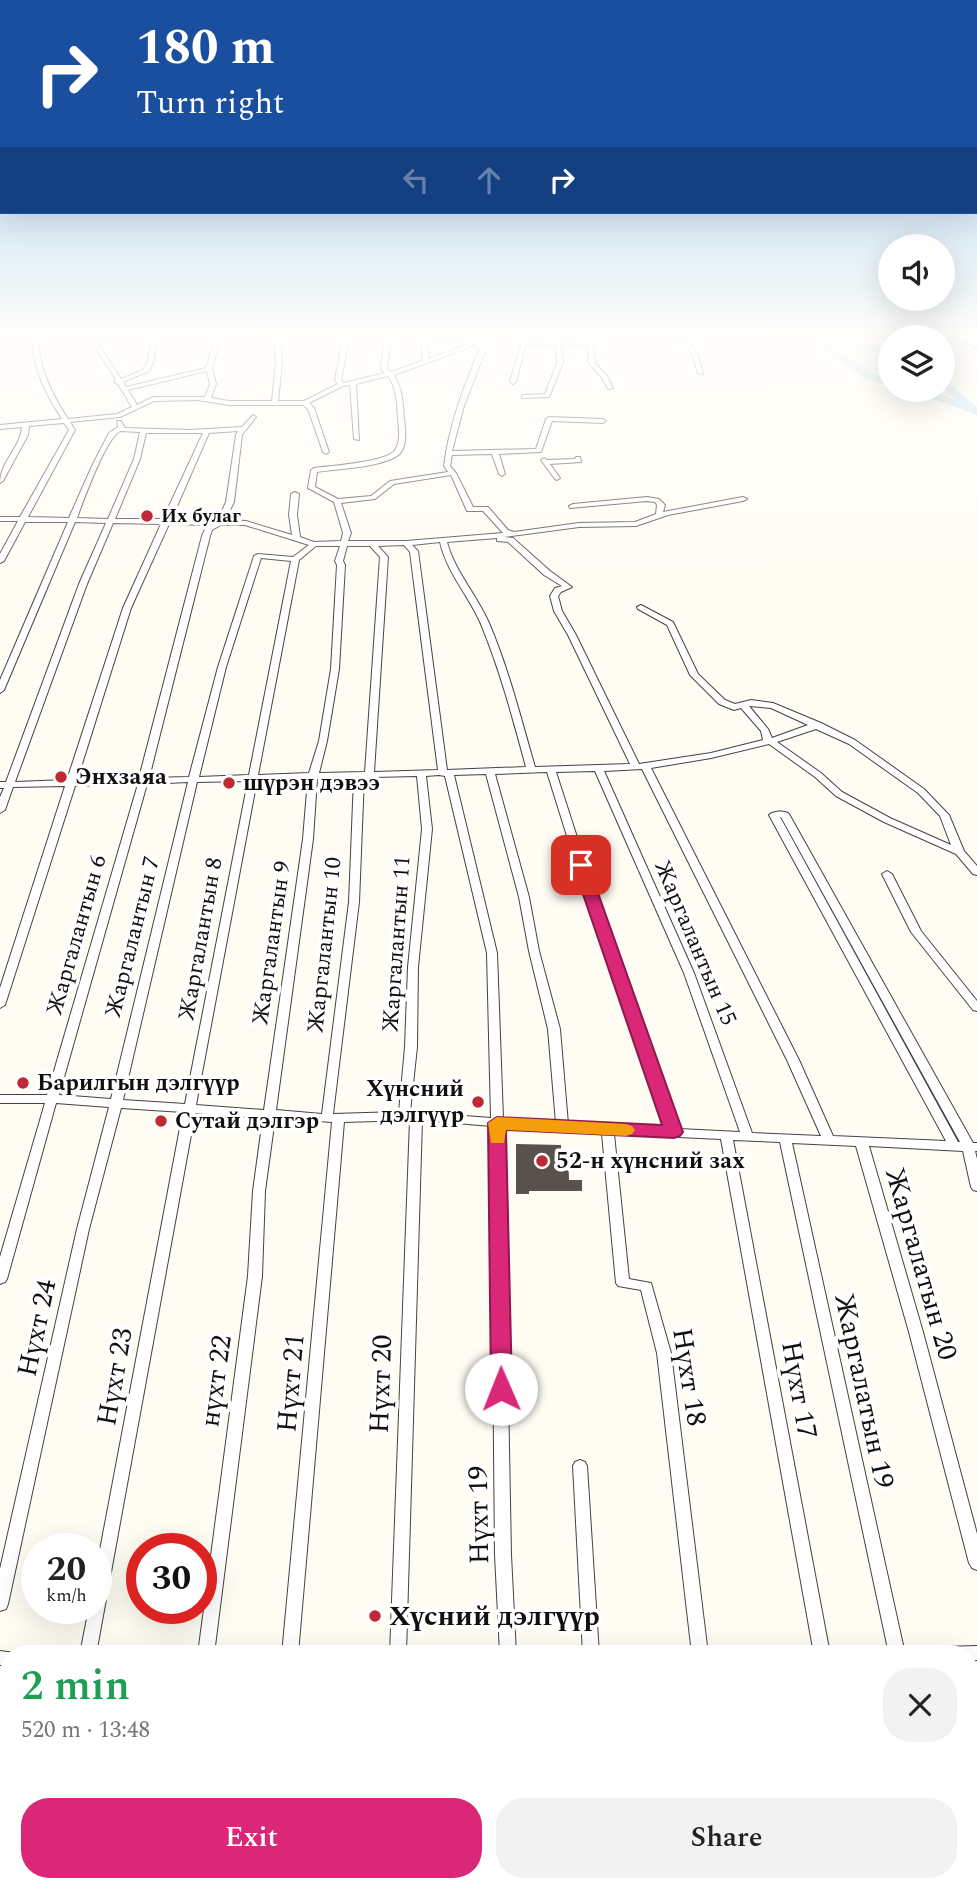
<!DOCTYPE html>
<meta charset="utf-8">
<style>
body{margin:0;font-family:Spectral,serif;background:#f2f2f2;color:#222;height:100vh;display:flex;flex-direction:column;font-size:26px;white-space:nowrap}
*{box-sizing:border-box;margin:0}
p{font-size:23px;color:#767676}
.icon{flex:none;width:38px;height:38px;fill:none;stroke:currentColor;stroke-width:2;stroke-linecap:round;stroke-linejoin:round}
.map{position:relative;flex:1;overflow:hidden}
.sheet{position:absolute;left:0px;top:1645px;width:978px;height:247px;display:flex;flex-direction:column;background:#fff;border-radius:28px 28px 0 0;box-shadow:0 7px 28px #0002}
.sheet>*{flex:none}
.guide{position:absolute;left:0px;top:0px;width:978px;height:214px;box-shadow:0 7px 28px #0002;background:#1a4fa0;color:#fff;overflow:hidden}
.buttons{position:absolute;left:878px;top:234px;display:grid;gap:14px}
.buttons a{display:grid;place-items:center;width:77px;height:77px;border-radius:50%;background:#fff;box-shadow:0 7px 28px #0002;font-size:35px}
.speed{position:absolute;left:21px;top:1533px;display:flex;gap:14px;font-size:35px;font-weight:700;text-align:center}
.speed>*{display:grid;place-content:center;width:91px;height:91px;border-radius:50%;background:#fff;box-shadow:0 7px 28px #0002;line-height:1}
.speed small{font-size:18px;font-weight:400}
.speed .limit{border:10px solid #d22;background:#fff;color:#111}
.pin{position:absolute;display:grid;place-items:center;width:60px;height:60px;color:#fff;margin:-30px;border-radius:14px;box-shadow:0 4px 10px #0006}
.me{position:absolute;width:77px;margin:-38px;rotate:359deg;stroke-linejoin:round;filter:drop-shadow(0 0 5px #0008)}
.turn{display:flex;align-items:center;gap:24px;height:147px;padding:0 21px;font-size:32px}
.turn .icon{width:91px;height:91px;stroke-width:2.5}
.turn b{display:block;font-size:49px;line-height:60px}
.lanes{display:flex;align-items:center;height:66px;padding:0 21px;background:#0003;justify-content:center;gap:35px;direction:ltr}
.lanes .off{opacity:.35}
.round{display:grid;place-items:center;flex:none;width:74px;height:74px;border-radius:28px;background:#f2f2f2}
.summary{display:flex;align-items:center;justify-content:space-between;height:119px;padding:0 21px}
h1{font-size:42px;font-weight:600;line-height:52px;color:#1e9e55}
.cta{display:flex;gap:14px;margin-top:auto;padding:14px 21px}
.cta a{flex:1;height:80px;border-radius:28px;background:#db2777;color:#fff;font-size:28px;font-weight:600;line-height:80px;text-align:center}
.cta a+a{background:#f2f2f2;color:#222}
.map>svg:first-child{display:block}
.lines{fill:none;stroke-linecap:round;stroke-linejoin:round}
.stream{stroke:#4199cb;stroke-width:2}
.river{fill:#b9e1f5;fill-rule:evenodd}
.building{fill:#58514c}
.street-casing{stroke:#434343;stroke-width:2}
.street{fill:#fff;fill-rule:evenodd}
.route{fill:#db2777;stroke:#8e194d;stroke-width:2}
.slow{fill:#f59e0b}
.poi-dot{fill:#be2936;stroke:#fff;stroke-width:2.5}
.labels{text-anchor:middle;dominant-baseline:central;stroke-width:7;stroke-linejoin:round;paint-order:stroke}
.far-poi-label{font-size:19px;font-weight:bold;fill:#101010;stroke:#fff;text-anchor:start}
.poi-label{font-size:23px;font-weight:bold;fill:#101010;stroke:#fff;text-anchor:start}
.street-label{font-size:23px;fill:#101010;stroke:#fff}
.near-street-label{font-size:28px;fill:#101010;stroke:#fff}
.near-poi-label{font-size:28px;font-weight:bold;fill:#101010;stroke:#fff;text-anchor:start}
</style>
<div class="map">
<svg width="977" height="1891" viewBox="0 0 977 1891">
<rect width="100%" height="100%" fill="#fffcf3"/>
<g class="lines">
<!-- stream -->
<g class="stream">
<path d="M957,338L977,349"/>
<path d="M969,338L977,342"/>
</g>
<!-- river -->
<g class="river">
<path d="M823,338H840L891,350V356L833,343L832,347L875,375L891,379V386L867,379L823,350Z"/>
<path d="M943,378L977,407V415L908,390H926L956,400L943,388Z"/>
</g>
</g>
<!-- building -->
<path class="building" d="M516,1144L561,1145V1152H568L569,1180H582V1191H529V1194H516Z"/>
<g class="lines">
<defs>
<g id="street">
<path d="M32,338H38C39,369 52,394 68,419L117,414L132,407L118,384L114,382L116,380L96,348L86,338H93L100,346L121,379L143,370L148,360L152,338H158L154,360L149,371L123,382L126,387L206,368L215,338H221L212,368L216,384L211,398L229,401H272L276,363L274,338H280L282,363L278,401H304L338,384L335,380L343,338H349L341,380L343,383L385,373L381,369L385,338H391L387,369L391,372L422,361V338H428V359L473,342V340L494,338L481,344L486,349L464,406L452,451L536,449L546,419L549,417L603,419L606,421L603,423L552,421L541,452L499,454L505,474L502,476L499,474L492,454L452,455L450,466L456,473L473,507H488L508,530L514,532L579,523L635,522L656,514L657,505L655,502L647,501L570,508L569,506L573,504L647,497L659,499L665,505L663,512L743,497L747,499L743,501L668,515L636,526L579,527L504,537L513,538L550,571L572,587L561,592L558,596L562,611L576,635L639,764L711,753L763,740L761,731L741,708L734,710L719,704L690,675L667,625L638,609L637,607L641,605L673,622L698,674L725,700L735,704L751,700L773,703L821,723L855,740L924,789L949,815L964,851L977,866V875L973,874L956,854L884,822L836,796L815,777L769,744L711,758L651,768L799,1060L833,1136L946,1141L769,815C773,811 785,810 789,814L973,1143H977V1151H975L977,1159V1191L973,1190L971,1187L963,1151L869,1146L923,1332L977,1534V1570L972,1568L969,1563L909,1332L856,1146L792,1143L905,1654H889L780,1142L733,1140L830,1654H814L721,1139L614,1134L629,1279L651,1283L671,1353L708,1654H692L657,1353L641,1290L618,1286L616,1283L602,1134L503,1127L511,1555L516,1654H500L495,1555L491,1126L422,1120L406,1654H390L410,1120L344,1122L298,1654H282L332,1122L275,1118L265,1191L262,1276L214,1654H198L248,1276L253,1191L263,1118L195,1113L96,1654H80L89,1608H96V1571L183,1112L121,1108L89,1229L8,1604L6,1609L0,1611V1569L77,1229L109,1107L56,1103L7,1279L5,1282L0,1284V1257L45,1103H0V1095H47L138,784L75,786L5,1005L0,1008V988L65,786L13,787L5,810L0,813V797L4,788H0V782H6L79,584L106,523L75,522L4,690L0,693V680L68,522H25L4,561L0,563V554L18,521H0V517H20L69,430L64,423L29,426L28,435L3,481L0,483C0,462 21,447 22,427L0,429V425L62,419C46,394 33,369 32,338ZM476,345L480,349C463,387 449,426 444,466L448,472L390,481L371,496L338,499L315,487L317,472C335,469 393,467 402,451C407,441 405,428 404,418C403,403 402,388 394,375ZM207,371L210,384L205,397H153L137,405L128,390ZM388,376C397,389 397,404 398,419C399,428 401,444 394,451C386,462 329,466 314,468L311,470L308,488L334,502L343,533L341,541L314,542L300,537L297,515L299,494L295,492L291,494L289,515L292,535L246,521L225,520L234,502L242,435L256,417L253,415L242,427L190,430L125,428L121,421H117L118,427L109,433L92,466L69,518L28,517L75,430L70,422L120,417L154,401L197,400L229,405H303L308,409L323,452L326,454L329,452L314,408L309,403L343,386L350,385L354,439L359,440L356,384ZM120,431L140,432L134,459L108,519L77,518C84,499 105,440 120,431ZM238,431L236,435L226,502L218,520H171L209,433ZM146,433H203L163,519H115L140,459ZM451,475L467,511H483L503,533L406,541H348L351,533L341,503L375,499L394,484ZM113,523L161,524L123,608L67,780L15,782L87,584ZM169,524L211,525L206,527L202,536L139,778L77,780L131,608ZM221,525H245L309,545L293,557L258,554L254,556L218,667L189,777L149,778L210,536L212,530ZM497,538V541L508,542L544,575L562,586L555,588L550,596L554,611L568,635L630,764L535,767C521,719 509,670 489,623C477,595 455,572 447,542ZM440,542C447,573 469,596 481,624C500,670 513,719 526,767L447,770L418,551L412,545ZM404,545L410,552L438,770L374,772L388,557L378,546ZM316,546H340L335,561L337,565L331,669L319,741L309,773L258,775L299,560ZM347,546H370L380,557L365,772L319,773L327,741L339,669L345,565L343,561ZM261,558L291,561L249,775L199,777L226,667ZM749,706L771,708L808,725L772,738L768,729ZM816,729L849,744L918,793L940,816L951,845L890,818L842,792L821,773L777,742ZM642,769L787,1060L821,1136L752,1133L694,973L604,771ZM595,771L684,973L740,1132L679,1129L586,865L556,772ZM547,772L576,865L667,1129L568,1124L560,1029L539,951L529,897L495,774ZM486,774L519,897L529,951L548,1029L556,1123L503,1119L497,953L454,775ZM439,775L445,776L487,953L491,1118L410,1112L417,1047L418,967L432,829L426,776ZM417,776L422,829L408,967L405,1047L399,1112L333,1114L359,902L364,777L369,779L373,777ZM354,778L349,902L322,1114L276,1110L313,839L317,779ZM308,779L303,839L264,1110L196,1105L257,780ZM248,781L185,1104L123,1100L197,782ZM188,782L111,1099L59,1095L147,784ZM780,817H781L960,1142H958Z"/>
<path d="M515,338L525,340L599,341V343L593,344L595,363L607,376L613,388L608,389L602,378L589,363L587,344H561L563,363L549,397L522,398V396L524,395L545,394L557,363L555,344H526L516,382L513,384L510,382L521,343Z"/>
<path d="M681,338H687L697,353L703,374L698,373L691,353Z"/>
<path d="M576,457H580L581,462L550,464L560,478L557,480L555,479L541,460L544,458L547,460L575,459Z"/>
<path d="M887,871L892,874L921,931L977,1001V1011L973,1010L911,932L882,874Z"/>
<path d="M580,1460L585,1462L587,1466L599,1654H583L573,1466L575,1462Z"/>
<path d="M977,1646V1660L970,1661V1654H933L935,1649L941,1647Z"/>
<path d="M0,1651L15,1653L9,1654V1665H0Z"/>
<path d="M9,1875V1883H20L18,1891H0L5,1877Z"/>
<path d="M174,1883H192L191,1891H173Z"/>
<path d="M262,1883H280L279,1891H261Z"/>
<rect x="380" y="1883" width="18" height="8"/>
<path d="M507,1883H525L526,1891H508Z"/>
<rect x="596" y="1883" width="18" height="8"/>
<path d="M714,1883H732L733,1891H715Z"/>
<path d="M848,1883H866L867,1891H849Z"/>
<path d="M932,1883H950L952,1891H934Z"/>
</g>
</defs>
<!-- street casing -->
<use href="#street" class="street-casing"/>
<!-- street -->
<use href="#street" class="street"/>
</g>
<!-- sky -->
<linearGradient id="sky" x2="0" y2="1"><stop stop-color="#95c6ed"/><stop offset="0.56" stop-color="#fffefa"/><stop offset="1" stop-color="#fffefa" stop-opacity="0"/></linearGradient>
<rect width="977" height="603" fill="url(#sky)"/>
<!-- route -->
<path class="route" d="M581,861L588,865L683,1132L680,1136L674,1138L506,1130L512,1389L509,1395L501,1397L494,1395L491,1389L488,1123L497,1117L662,1125L573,865Z"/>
<!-- slow -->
<path class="slow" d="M497,1117L626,1124L632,1126L635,1130L632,1134L626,1136L506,1130L504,1143H491L488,1123Z"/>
<!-- markers -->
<g class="poi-dot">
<circle cx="147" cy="516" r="7"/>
<circle cx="61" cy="777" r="7"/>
<circle cx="229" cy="783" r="7"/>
<circle cx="23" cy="1083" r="7"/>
<circle cx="478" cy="1102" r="7"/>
<circle cx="161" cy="1121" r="7"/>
<circle cx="542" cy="1161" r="7"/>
<circle cx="375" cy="1616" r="7"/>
</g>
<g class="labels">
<!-- far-poi labels -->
<g class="far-poi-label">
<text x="161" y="516">Их булаг</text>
</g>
<!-- poi labels -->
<g class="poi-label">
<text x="75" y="777">Энхзаяа</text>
<text x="243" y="783">шүрэн дэвээ</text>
<text x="37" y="1083">Барилгын дэлгүүр</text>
<text x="464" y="1089" text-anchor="end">Хүнсний<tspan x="464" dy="26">дэлгүүр</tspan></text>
<text x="175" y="1121">Сутай дэлгэр</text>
<text x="556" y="1161">52-н хүнсний зах</text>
</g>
<!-- street labels -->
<g class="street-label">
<text transform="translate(77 935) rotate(-74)">Жаргалантын 6</text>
<text transform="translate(133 937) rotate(-76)">Жаргалантын 7</text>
<text transform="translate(201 939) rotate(-80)">Жаргалантын 8</text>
<text transform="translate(272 943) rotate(-82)">Жаргалантын 9</text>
<text transform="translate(695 943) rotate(67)">Жаргалантын 15</text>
<text transform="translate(397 944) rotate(-86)">Жаргалантын 11</text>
<text transform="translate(325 945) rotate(-84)">Жаргалантын 10</text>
</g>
<!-- near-street labels -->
<g class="near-street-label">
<text transform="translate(921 1264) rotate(74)">Жаргалатын 20</text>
<text transform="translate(37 1328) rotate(-78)">Нүхт 24</text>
<text transform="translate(115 1377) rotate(-80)">Нүхт 23</text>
<text transform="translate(689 1377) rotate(81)">Нүхт 18</text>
<text transform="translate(216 1381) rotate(-82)">нүхт 22</text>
<text transform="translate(291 1383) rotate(-85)">Нүхт 21</text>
<text transform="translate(381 1384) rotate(-88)">Нүхт 20</text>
<text transform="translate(799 1390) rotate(80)">Нүхт 17</text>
<text transform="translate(864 1391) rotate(78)">Жаргалатын 19</text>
<text transform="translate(479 1515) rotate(-91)">Нүхт 19</text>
</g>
<!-- near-poi labels -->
<g class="near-poi-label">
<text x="389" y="1616">Хүсний дэлгүүр</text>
</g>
</g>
</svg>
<div class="buttons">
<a><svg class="icon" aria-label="sound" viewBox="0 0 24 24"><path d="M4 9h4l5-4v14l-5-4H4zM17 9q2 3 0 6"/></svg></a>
<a><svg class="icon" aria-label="layers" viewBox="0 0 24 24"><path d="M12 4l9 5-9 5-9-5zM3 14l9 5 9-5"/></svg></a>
</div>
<div class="speed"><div>20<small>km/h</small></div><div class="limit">30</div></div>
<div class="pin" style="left:581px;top:865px;background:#d93025"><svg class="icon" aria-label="arrive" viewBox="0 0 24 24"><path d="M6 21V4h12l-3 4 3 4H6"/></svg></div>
<svg class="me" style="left:501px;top:1389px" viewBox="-20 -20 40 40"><circle r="19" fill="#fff"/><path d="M0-13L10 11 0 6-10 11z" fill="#db2777"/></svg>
<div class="guide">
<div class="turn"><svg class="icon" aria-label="right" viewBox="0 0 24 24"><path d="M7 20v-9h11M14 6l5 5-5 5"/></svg><div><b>180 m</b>Turn right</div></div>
<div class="lanes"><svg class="icon off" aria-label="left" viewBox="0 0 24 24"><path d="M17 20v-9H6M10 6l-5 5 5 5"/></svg><svg class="icon off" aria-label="ahead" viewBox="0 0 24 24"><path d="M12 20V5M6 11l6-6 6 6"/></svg><svg class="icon" aria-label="right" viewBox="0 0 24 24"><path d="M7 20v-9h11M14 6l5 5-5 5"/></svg></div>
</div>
<section class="sheet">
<div class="summary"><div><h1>2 min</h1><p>520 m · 13:48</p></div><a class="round"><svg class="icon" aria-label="close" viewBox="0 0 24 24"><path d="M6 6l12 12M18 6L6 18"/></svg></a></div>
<div class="cta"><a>Exit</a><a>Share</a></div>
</section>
</div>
